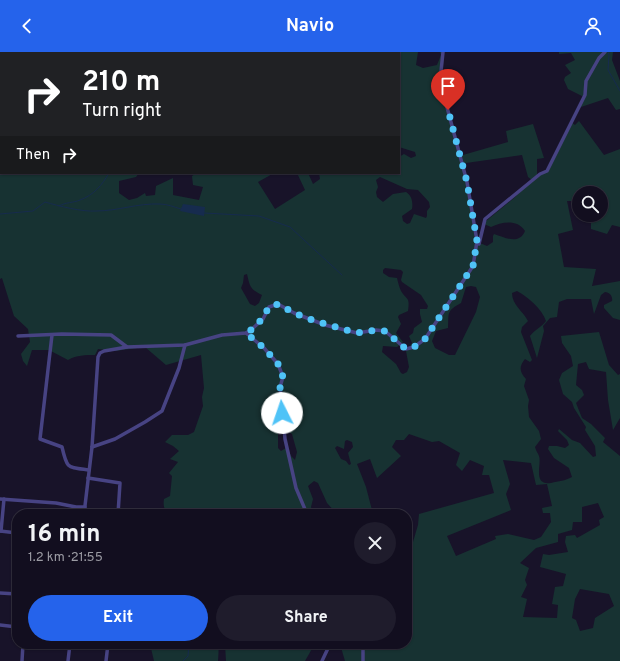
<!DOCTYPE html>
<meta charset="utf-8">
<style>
body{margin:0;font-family:Overpass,sans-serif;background:#1f1c2c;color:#f1f3f6;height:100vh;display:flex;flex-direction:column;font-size:15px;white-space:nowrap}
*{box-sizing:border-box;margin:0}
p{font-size:13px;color:#9c9ca4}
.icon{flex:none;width:22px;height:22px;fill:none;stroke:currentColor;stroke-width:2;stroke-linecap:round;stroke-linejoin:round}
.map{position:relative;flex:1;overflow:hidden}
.sheet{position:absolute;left:12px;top:457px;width:400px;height:140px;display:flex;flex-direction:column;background:#120e1f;border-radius:16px;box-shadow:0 1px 3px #0004,0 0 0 1px #312e3d}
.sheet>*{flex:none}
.guide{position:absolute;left:0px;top:0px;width:400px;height:122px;box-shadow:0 1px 3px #0004,0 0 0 1px #312e3d;background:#202124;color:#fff;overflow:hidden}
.buttons{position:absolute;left:572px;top:134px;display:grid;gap:8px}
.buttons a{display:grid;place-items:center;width:36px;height:36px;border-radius:50%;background:#120e1f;box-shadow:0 1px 3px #0004,0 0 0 1px #312e3d;font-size:20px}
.pin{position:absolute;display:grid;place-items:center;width:34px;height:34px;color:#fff;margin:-41px -17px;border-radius:50% 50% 50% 0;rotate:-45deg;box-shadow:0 0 4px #0007}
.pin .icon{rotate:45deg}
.me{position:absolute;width:44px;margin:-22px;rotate:356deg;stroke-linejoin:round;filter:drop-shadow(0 0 3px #0008)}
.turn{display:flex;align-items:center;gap:14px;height:84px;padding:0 16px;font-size:18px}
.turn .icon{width:52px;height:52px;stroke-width:2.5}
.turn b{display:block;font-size:28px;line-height:34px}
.then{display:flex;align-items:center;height:38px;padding:0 16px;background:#0003;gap:8px;font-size:15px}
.round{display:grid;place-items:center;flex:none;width:42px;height:42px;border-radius:21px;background:#1f1c2c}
.overview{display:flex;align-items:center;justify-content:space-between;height:68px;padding:0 16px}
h1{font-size:24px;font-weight:700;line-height:30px}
.action{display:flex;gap:8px;margin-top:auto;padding:8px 16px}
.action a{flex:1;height:46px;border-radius:24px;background:#2563eb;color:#fff;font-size:16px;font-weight:700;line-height:46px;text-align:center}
.action a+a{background:#1f1c2c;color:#f1f3f6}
header{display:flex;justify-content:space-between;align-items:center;height:52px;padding:0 16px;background:#2563eb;color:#fff;font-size:18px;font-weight:700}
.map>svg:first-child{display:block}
.green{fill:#173232;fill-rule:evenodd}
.water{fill:#162b4e}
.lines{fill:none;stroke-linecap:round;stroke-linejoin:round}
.stream{stroke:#162b4e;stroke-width:1}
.minor{stroke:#474383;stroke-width:3.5}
.route{stroke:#4fc3f7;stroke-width:7;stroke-dasharray:0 12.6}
</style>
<header><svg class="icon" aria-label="back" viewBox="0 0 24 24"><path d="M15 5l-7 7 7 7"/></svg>Navio<svg class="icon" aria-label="person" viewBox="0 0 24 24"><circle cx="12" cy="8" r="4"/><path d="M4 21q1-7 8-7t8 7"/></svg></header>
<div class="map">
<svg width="620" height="609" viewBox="0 0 620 609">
<rect width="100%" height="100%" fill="#181329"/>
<!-- green -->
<g class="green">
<path d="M0,0H370L1,1V121H139L136,125L119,129V141L129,148L137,146L145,141L146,144L155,143L156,134L173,126V143L199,148L203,135L193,133L192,124L197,121H203L204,122L208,121H274L258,130L275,157L305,138L297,121H308L313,132L320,127L319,121H399V105L404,102L411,106L416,104L415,100L399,95V1L386,0H418L416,13L423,16L437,13L441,3L440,0H444L441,24L452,75L467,132L475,189L487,194L493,190V184L494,182C506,186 519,193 525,179C517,167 502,170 491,175L484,172L486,169L514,146L532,128L528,125L522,103L466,111L463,110L462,105L463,103L508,90L506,79L533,72L544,106L537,107V123L548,117L571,70L575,73L579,69L604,103L620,97V175L612,173L607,182L591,177V163H601V141H579V149H567L573,178L558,182L564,215L596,217L592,234L620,229V268L613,266L604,256V253L612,249C613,245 610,240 605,240L601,243L594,262L591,247H567L559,250L557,265L550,266L543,274L544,279L537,306L530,284C534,278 542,275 546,269C542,257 528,245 517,239L512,241C512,253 523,259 528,269L522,275L521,280L532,308L530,310L525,307C519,314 519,320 526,327L524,334L529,348L528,354L529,365L539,379L541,387L535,395C536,399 538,401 539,404C542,412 532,434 551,431C559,429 565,429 572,425L569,416L554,406L548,397L549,394H557L565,396L569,393L567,388L558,379L559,377L572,388L580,391L593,405L596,404L595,394L585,378L586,375L574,356L572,350L563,342L559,328L562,321L573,314L571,304L562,291L561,284L599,280L609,313L618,323L620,322V366L613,378L608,348L606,320L589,317L586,310L578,312L576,333L582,338L584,343L576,351L582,366L591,372L605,386L603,390L620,404V609H345L340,592H407V492L413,490L418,473L419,462L494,441L489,423H482L484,414L470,408L462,419L456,413L460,401L439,389L432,390L409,382L404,388H396L392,395L401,404L377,426L370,407L357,412L366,435L373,462H337L327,451L318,431L314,429L308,434L313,447L311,455L313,462H168C164,457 163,454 164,447L170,444L172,424L169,421L178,410L170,407L179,399L173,394L165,390L172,383H188L194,380L203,354L202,345L204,336L201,303L166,313L145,295L115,299L98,297L95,303C85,303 77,303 68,308L49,298H32L27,314L23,309L21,302L30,290L28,277L14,264L2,226L0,227ZM380,125L407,137L418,138L429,150L430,155L427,159V164L426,166L414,162L410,171L407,172L403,169L402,164L412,157C413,150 412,144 406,140L393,142L383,150L377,145L376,140L378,135L376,128ZM385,216L401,218L403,220L401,228L402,230L421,243L428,254L427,257H420V262L422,270L414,276L413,281L409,284L412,291L406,299L409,315L407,320L403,322L401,321L396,312L382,300L383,294L397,295L403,290L396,281L401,272L398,265L399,263L408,259C410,244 407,249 401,239C399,235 398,230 397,226L389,225L383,221V218ZM247,222C250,235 250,237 262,243L259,251L255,254L250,252L241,236L243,231L244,223ZM471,234L476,235L480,245L476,260L455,303H449L435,296L432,289L436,279L448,276C449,261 446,259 461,251L466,235ZM276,355L282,361L283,377L292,382L297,400L295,408L291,404L288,397L286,396L281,399L278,396V372L275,357ZM347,388L352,390L353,395L348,401L351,412L349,413L346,409L341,407L335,396L337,394L344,397L345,389ZM503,408L531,411L536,433L547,432L552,454L542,456L543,461H550L551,470L541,485L534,488L508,482L495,484L496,487L456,504L447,484L511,458L506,442L510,432ZM598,451L604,465L599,468L600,473L577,486L575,483L566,484L565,490L568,500L549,503L543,502L540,515L566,522L563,534L555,535L552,552L558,553L557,566L523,565L527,547L521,545L527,533L525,528L529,516L520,511L536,496L558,490V482L572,478L573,470H582V455ZM580,537L609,542L614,554L595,566L593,576L580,579L576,568L572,566L575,547Z"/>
<path d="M559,0H613L612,8L620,29V57L616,58L608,46L578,56L584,45L568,37L564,28L565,25L571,21L565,13L575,8L571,1L559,2Z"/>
<path d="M150,592H219L218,609H154Z"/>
<path d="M225,592H322L320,594L313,595L305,609H226Z"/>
</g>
<!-- water -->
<path class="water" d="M183,152L205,155L204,164L180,159Z"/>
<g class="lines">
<!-- stream -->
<g class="stream">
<path d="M134,0V1"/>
<path d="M608,0L609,3L608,18L620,39"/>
<path d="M59,154C66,150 73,151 80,148C94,143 102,133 109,121"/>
<path d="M204,161L259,164L290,175L342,223"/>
<path d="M0,162L33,159L45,150C59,154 82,160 96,159C118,159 138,151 160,152C167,152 174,155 181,157"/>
<path d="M183,609L188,604L189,592"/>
</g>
<!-- minor -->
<g class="minor">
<path d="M479,192L485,167L540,122L547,119L585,43L586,29L599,6L605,0"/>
<path d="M246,281L264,296L278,312L283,325L280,335L285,387L296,436L307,462"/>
<path d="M52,283L40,387L62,395C67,417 67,415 89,418"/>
<path d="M18,284L62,282L111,283L127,295"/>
<path d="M92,395L115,387L145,370L162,359L179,316L185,293"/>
<path d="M88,426L120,431L118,462"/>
<path d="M0,447L56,451L76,455H85"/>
<path d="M84,462L92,395L98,305L100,301L104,299L127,295L185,293L222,283L246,281L252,277L263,267L269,255L278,252L294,261L325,273L357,281L376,278L385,279L406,297L414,295L425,287L473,214L477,189L467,130L440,29L443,0"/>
<path d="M0,479L17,481"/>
<path d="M1,479L4,447"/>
<path d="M0,541L17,542"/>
<path d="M0,573L17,575"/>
<path d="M363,592V609"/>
<path d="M22,609L23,592"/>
<path d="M68,609L70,592"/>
<path d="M106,609L108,592"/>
<path d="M322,609L330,592"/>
</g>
</g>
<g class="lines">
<!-- route -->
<path class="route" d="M282,361L280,335L283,325L278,312L264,296L246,281C257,275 263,266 269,255L278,252L294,261L315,269L357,281L376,278L385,279L406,297L414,295L425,287L473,214L477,189L467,130L448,58"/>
</g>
</svg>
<div class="buttons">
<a><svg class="icon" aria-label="search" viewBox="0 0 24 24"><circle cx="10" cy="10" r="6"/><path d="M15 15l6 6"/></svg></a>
</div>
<div class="pin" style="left:448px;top:58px;background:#d93025"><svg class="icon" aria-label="arrive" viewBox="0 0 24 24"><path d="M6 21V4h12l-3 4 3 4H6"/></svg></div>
<svg class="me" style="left:282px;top:361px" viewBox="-20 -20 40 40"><circle r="19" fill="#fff"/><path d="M0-13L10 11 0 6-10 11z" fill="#4fc3f7"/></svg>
<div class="guide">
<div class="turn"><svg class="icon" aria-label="right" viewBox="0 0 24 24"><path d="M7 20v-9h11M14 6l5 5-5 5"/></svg><div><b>210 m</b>Turn right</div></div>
<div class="then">Then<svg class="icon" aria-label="right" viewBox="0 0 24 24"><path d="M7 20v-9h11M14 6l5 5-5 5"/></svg></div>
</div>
<section class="sheet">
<div class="overview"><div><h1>16 min</h1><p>1.2 km · 21:55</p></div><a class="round"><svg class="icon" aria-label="close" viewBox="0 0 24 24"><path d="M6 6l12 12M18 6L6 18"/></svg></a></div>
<div class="action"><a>Exit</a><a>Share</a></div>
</section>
</div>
